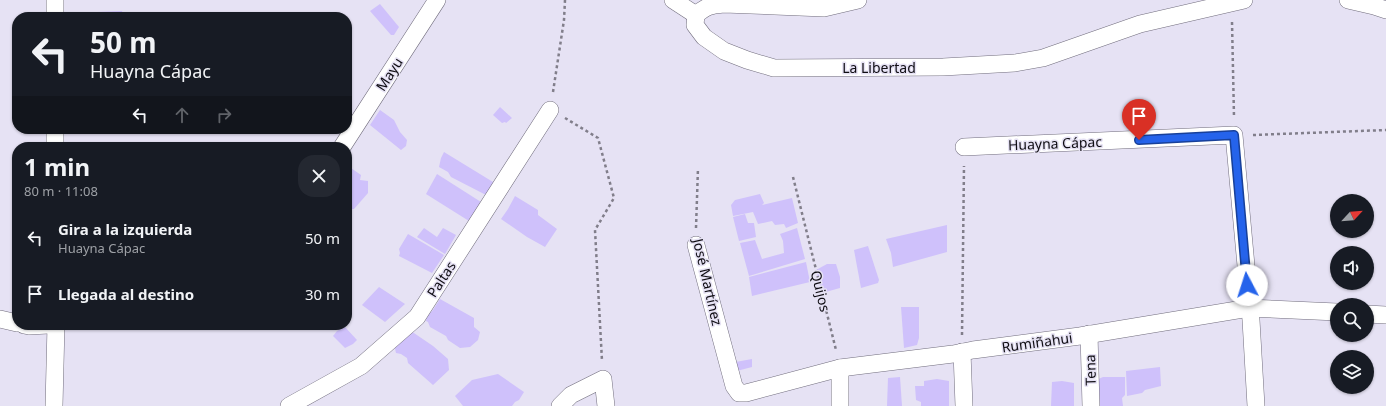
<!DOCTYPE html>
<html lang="es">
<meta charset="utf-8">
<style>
body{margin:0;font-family:"Noto Sans",sans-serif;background:#242831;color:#f1f3f6;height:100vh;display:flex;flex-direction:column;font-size:15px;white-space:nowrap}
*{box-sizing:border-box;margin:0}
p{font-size:13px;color:#9ea1a6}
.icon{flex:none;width:22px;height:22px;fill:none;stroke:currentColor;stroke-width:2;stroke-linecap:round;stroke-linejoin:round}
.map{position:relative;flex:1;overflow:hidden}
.details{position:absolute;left:12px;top:142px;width:340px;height:188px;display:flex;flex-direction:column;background:#171b24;border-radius:16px;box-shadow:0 1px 3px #0004}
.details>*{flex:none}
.banner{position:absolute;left:12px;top:12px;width:340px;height:122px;border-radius:16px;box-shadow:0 1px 3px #0004;background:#171b24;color:#f1f3f6;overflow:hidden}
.needle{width:26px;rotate:64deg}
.fabs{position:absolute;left:1330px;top:194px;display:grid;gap:8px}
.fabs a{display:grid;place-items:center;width:44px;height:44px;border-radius:50%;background:#171b24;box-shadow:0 1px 3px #0004;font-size:20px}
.pin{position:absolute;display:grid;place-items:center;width:34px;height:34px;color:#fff;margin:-41px -17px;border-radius:50% 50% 50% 0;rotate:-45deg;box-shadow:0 0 4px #0007}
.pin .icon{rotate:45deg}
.me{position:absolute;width:44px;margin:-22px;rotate:355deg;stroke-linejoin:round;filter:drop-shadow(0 0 3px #0008)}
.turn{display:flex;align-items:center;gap:14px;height:84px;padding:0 12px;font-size:18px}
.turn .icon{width:52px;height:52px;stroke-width:2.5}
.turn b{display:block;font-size:28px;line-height:34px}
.lanes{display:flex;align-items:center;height:38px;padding:0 12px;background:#0003;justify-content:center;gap:20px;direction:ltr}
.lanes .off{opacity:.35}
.round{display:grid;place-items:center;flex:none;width:42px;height:42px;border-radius:16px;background:#242831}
.summary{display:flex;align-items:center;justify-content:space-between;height:68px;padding:0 12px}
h1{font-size:24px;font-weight:700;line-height:30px}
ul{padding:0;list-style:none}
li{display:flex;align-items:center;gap:12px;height:56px;padding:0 12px}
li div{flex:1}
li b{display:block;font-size:15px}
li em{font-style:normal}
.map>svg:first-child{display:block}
.building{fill:#cfc1fb}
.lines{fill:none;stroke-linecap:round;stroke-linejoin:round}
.minor-casing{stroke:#716d7d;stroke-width:18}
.path{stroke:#817e8a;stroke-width:2.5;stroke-dasharray:3 3;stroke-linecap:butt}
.minor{stroke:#fff;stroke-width:17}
.route-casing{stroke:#184099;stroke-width:10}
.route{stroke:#2563eb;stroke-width:7}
.labels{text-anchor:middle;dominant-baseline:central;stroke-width:3;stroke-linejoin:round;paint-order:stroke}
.street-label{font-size:14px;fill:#0f0d13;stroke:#e6e2f4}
</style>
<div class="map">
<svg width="1386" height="406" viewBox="0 0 1386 406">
<rect width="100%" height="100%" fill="#e6e2f4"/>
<!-- building -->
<g class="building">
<path d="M380,4L399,27L394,35H391L370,11Z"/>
<path d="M122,11L124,17H61L72,13Z"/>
<path d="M500,107L512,118L506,123L505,122L502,123L493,115Z"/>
<path d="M380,110L394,120L400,132L407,140L406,146L401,150L370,125Z"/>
<path d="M444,152L493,182L494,184L486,195L451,177L448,172L439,167L441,158Z"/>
<path d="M348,166L361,175L360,180L368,181V193L354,209H347V167Z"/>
<path d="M437,174L481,202L469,221L426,194Z"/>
<path d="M760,194L764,203L762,205L792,198L798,223L786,228L784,224L775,225L772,221L758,224L753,212L733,216L731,205L735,200Z"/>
<path d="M515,196L538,210V215L557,229L545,247L527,237L501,219L508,209Z"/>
<path d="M745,214L748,223H754L756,237L739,241L733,217Z"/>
<path d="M947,225V252L893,267L891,253L886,239Z"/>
<path d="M424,228L437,237L443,228L456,235L445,254L417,237Z"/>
<path d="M797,228L805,259L749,276L740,243L755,240L762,259L784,253L783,241L780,234Z"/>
<path d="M408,234L444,255L432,273L399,256L400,253L399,249Z"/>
<path d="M868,246L879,280L878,283L861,288L854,250Z"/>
<path d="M806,262L810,282L752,296L749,277Z"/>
<path d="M827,264H836L840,277V288L822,293L816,270Z"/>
<path d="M379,287L405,304L385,322L362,305Z"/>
<path d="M440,299L474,318V327L480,332L478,340L470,347L460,348L448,340L446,336L430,327L428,322L426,321L427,316L433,310Z"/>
<path d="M901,307H919V338L917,345L904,348Z"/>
<path d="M345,327L357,340L353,344L345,348L333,336L337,331Z"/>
<path d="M411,331L433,346L448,359L449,370L433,385L408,363L407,358L401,354L396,353L394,344Z"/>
<path d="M752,359V367L733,372L730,363Z"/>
<path d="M1160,367L1161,386L1145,390L1142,393L1127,396L1126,371Z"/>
<path d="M498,374L524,392L519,400L515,402L512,406H463L455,396L472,380Z"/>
<path d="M900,377L902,406H887L888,378Z"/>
<path d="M1103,377H1125V395L1122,398L1123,406H1094V381Z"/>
<path d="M937,379L949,381V406H921V402L916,400L915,386H924V381Z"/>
<path d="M1062,381L1074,383V406H1051L1052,382Z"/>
</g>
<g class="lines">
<defs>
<g id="minor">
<path d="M55,0V17"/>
<path d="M673,0L696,15"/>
<path d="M858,0L824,8L724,4C711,5 706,6 696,15L695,25L704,37L724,51L747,60L774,68L943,67L1015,63L1043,58L1140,24L1244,0"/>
<path d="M1348,0L1374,6L1386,10"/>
<path d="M55,129V147"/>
<path d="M342,147L437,0"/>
<path d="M964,147L1234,135L1251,320L1256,406"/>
<path d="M696,245L734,386L739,393H746L840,368L953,354L973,350L1080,336L1249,308L1337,312"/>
<path d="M1367,314L1386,315"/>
<path d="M0,319L17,323"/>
<path d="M24,325L29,326L48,325"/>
<path d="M1089,334L1091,406"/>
<path d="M962,352L964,406"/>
<path d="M54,406L56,325"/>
<path d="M289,406L361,366L417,317L550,110"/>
<path d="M560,406L571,395L603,379L606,406"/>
<path d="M840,406V368"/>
</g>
</defs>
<!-- minor casing -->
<use href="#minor" class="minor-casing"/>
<!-- path -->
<g class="path">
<path d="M1232,22L1234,117"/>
<path d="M553,92L564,20L565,0"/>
<path d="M565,118L598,138L614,198L595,230L602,361"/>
<path d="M1253,135L1386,130"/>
<path d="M793,177L836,350"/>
<path d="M696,228L698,168"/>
<path d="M962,335L964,166"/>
</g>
<!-- minor -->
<use href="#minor" class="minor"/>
</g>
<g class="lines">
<defs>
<path id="route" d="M1139,140L1234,135L1247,285"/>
</defs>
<!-- route casing -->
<use href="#route" class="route-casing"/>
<!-- route -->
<use href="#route" class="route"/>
</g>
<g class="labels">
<!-- street labels -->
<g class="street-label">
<text x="879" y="67">La Libertad</text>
<text transform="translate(389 74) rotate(-57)">Mayu</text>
<text transform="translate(1055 143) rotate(-2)">Huayna Cápac</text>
<text transform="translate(441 279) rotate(-57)">Paltas</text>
<text transform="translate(708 282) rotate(77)">José Martínez</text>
<text transform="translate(821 291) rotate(76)">Quijos</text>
<text transform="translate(1037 342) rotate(-8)">Rumiñahui</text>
<text transform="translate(1090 370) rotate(-91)">Tena</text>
</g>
</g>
</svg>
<div class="fabs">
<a><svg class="needle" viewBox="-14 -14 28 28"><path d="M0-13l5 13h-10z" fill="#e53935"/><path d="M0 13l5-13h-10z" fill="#9ea1a6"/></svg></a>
<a><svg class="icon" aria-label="sound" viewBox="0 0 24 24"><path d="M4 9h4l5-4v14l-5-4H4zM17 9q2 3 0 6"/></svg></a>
<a><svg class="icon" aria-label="search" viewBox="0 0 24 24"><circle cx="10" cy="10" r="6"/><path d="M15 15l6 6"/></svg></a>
<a><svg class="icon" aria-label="layers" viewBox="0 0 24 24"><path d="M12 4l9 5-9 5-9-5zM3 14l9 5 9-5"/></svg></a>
</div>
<div class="pin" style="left:1139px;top:140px;background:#d93025"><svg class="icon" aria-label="arrive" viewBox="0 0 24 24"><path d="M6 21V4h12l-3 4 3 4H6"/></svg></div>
<svg class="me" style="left:1247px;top:285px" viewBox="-20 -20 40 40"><circle r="19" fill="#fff"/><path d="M0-13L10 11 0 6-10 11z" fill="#2563eb"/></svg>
<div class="banner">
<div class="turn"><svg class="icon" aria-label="left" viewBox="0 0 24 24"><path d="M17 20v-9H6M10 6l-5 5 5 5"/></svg><div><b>50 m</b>Huayna Cápac</div></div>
<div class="lanes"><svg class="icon" aria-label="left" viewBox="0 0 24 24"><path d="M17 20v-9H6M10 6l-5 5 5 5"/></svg><svg class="icon off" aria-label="ahead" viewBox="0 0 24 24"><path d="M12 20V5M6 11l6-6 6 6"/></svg><svg class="icon off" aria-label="right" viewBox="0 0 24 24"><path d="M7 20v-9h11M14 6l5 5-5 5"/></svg></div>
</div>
<section class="details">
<div class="summary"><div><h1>1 min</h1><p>80 m · 11:08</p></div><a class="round"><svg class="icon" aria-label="close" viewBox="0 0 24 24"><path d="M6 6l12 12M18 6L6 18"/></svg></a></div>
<ul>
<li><svg class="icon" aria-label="left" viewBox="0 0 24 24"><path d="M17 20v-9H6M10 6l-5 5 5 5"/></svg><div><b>Gira a la izquierda</b><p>Huayna Cápac</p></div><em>50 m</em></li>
<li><svg class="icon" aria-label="arrive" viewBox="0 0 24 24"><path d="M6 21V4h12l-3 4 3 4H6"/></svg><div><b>Llegada al destino</b></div><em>30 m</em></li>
</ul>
</section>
</div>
